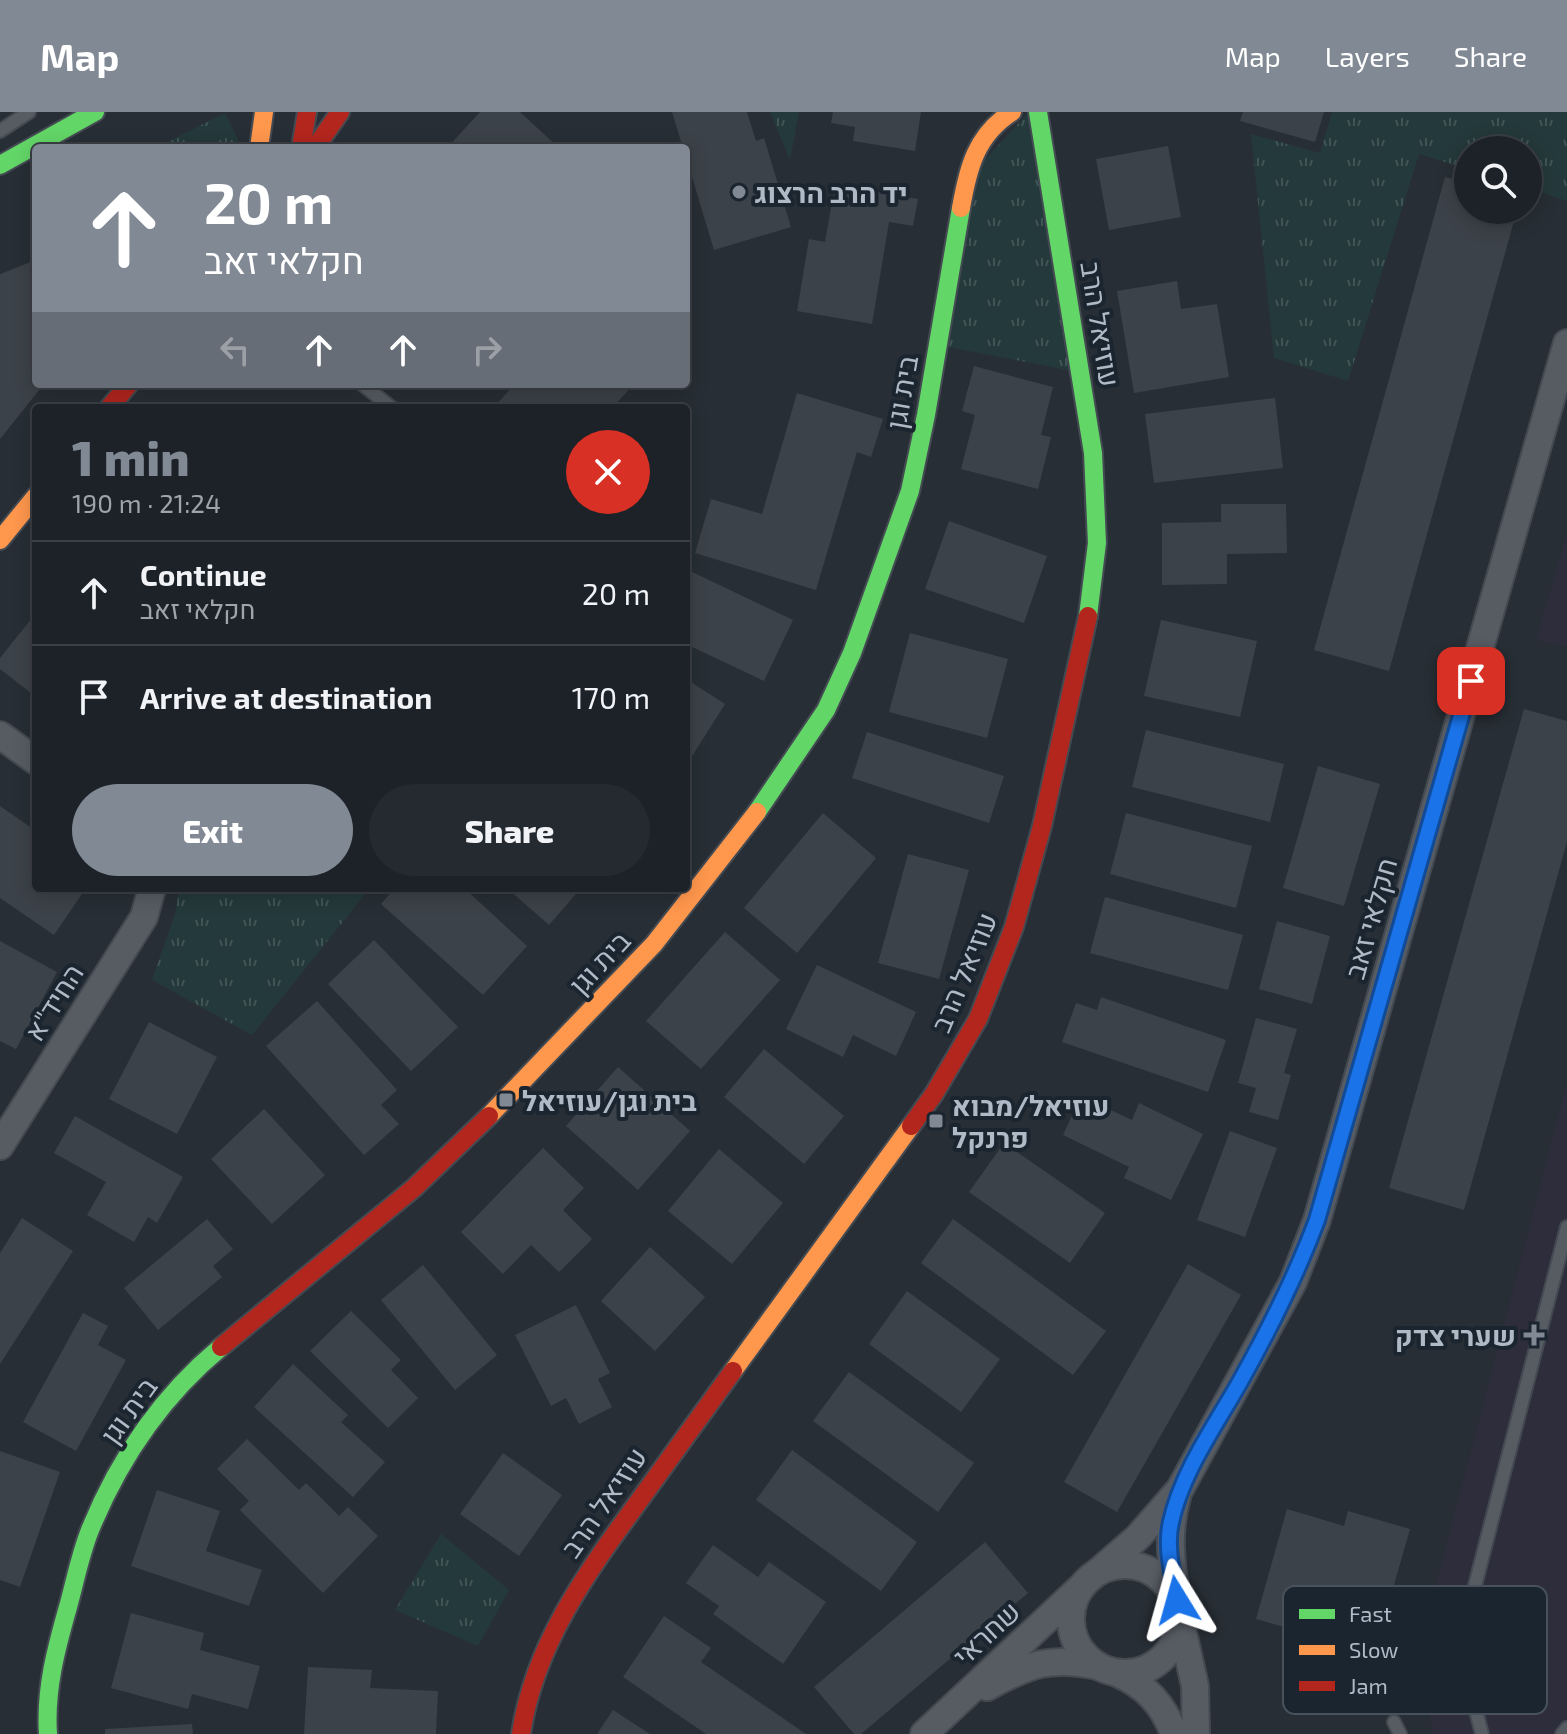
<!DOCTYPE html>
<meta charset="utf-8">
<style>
body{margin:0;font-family:"Exo 2",Heebo,sans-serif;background:#252a30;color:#f1f3f6;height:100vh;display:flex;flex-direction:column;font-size:30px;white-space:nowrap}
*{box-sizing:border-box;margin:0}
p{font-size:26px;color:#a0a4a8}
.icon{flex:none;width:44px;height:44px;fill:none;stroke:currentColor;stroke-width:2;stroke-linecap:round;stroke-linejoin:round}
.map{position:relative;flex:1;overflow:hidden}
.panel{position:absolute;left:32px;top:292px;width:658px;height:488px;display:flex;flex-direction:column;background:#1d2228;border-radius:8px;box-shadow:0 4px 20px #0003,0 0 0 2px #3b3f45}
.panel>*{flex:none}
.guide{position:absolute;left:32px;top:32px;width:658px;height:244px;border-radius:8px;box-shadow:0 4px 20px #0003,0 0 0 2px #3b3f45;background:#808994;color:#fff;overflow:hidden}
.controls{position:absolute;left:1454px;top:24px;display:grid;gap:16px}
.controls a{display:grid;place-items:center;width:88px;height:88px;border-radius:50%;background:#1d2228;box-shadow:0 4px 20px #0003,0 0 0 2px #3b3f45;font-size:40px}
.pin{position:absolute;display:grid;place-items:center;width:68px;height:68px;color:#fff;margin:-34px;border-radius:16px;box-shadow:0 4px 12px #0006}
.me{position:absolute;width:88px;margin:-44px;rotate:352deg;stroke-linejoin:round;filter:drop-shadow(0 0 6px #0008)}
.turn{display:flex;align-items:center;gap:28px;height:168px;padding:0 40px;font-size:36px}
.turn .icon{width:104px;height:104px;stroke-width:2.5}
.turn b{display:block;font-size:56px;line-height:68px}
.lanes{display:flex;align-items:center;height:76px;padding:0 40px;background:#0003;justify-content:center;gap:40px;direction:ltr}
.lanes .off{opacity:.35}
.round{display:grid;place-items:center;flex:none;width:84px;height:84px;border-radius:42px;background:#252a30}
.overview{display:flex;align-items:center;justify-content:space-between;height:136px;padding:0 40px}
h1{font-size:48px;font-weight:800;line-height:60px;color:#808994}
.primary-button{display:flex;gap:16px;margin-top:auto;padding:16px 40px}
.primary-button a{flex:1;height:92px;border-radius:48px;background:#808994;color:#fff;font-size:32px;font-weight:800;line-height:92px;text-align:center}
.primary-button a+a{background:#252a30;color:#f1f3f6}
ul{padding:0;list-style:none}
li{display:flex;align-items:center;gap:24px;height:104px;padding:0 40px;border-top:2px solid #3b3f45}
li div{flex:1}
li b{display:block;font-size:30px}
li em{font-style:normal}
header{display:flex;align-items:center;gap:48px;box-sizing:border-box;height:112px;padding:0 40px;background:#808994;color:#fff}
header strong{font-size:38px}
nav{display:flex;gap:44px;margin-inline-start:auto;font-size:28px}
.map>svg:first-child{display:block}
.medical{fill:#2d2d3b}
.grass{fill:url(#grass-tufts)}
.building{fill:#3c4249}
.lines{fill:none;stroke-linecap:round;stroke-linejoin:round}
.lane-casing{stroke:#444a52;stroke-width:16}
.street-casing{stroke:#444a52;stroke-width:30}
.fast-casing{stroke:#444a52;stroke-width:22}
.slow-casing{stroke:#444a52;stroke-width:22}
.jam-casing{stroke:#444a52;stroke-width:22}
.lane{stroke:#575c63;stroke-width:12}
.street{stroke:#575c63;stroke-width:26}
.fast{stroke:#63d668;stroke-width:18}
.slow{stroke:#ff974d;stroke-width:18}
.jam{stroke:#b3261e;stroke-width:18}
.route-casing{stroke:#114b97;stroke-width:20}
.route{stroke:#1a73e8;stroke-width:14}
.poi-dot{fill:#808994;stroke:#1a2530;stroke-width:3}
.labels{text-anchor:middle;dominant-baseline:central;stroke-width:8;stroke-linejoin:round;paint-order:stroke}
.poi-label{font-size:28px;font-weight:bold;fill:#b0bac7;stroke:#1a2530;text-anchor:start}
.street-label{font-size:28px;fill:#b0bac7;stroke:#1a2530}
.key{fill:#1a2530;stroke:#47525d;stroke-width:2}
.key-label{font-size:22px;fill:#b0bac7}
</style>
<header>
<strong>Map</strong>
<nav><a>Map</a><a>Layers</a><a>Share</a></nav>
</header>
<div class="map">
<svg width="1567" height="1622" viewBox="0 0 1567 1622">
<defs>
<pattern id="grass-tufts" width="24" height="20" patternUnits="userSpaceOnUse" patternTransform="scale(2)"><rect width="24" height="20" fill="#24393b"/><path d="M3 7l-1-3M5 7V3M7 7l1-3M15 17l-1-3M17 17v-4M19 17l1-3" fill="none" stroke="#415456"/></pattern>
</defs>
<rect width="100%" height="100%" fill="#272e35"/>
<!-- medical -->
<g class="medical">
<path d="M1567,421V535L1536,528Z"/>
<path d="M1567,970V1622H1433L1425,1581L1435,1477Z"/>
</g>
<!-- grass -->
<g class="grass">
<path d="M770,0H799L790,48Z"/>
<path d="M1029,0L1073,259L948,235L979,54Z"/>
<path d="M1332,0H1567V89L1528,76V38H1468V57L1419,42L1348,269L1274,246L1251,22L1320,41Z"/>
<path d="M225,1L238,27L236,36H156Z"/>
<path d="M179,776H269L274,779L276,776H370L252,923L152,868L176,799Z"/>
<path d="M441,1422L509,1478L478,1534L395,1498Z"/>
</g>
<!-- building -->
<g class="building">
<path d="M480,0H520L559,36H447Z"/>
<path d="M672,0H747L756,29L764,26L791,115L714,138L686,45V36H683Z"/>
<path d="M833,0H921L915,39L853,29L855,15L831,11Z"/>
<path d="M1243,0H1324L1315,30L1240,9Z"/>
<path d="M1168,34L1181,105L1109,118L1096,47Z"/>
<path d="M1445,65L1468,71V98H1517L1389,559L1314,538Z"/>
<path d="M835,73L918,87L913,114L889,110L872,212L797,199L809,127L825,130Z"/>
<path d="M36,148V272H44L0,327V162Z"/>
<path d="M1177,169L1181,197L1217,192L1229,265L1134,281L1117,179Z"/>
<path d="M974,254L1053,275L1041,323L1051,325L1038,377L961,357L975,303L962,299Z"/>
<path d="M515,272H634L612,296H493Z"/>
<path d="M797,281L883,307L871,345L857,340L816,478L695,441L711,387L762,402Z"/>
<path d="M1275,286L1283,356L1154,371L1145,302Z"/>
<path d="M1221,392H1286L1287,441L1227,442V472L1162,473V411L1221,410Z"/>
<path d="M949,409L1047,444L1024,511L925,477Z"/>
<path d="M686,457L793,508L764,569L686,532Z"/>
<path d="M36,501V585L0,557V546Z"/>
<path d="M1161,508L1257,529L1240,605L1144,584Z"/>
<path d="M910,521L1008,547L987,626L889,600Z"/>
<path d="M686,567L725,592L689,649L686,646Z"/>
<path d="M1524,597L1567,609V730L1464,1098L1389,1076Z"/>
<path d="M1146,618L1284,652L1270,710L1132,675Z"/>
<path d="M867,620L1004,664L989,711L852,666Z"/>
<path d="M1318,654L1380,672L1344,794L1283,776Z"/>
<path d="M0,694L36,719V776H86L54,823L0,786Z"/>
<path d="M823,701L876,746L797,841L744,796Z"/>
<path d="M1126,701L1252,734L1236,796L1110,762Z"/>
<path d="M908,742L969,758L939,867L878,851Z"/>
<path d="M395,776H464L527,834L483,883L381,792Z"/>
<path d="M507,776H581L549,813Z"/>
<path d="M1105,785L1243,823L1228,878L1090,841Z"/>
<path d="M1277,809L1330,824L1312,892L1259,877Z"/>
<path d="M725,820L780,868L701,957L646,909Z"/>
<path d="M374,828L458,915L411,959L328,872Z"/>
<path d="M0,829L57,860L16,937L0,929Z"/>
<path d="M817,853L916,900L896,944L853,923L843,945L786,917Z"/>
<path d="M1101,885L1226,928L1208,980L1062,930L1076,891L1097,898Z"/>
<path d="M317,889L397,978L381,993L399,1012L364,1043L266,934Z"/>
<path d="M1256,906L1297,917L1284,961L1291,963L1278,1008L1249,1000L1256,976L1238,971Z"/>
<path d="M149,910L217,945L177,1022L109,987Z"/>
<path d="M764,937L844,1004L804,1052L724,985Z"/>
<path d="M618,955L690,1019L638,1078L566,1014Z"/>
<path d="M1081,984L1132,1008L1139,991L1203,1022L1171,1088L1124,1066L1129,1055L1063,1023Z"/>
<path d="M264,997L325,1063L272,1112L211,1047Z"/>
<path d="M75,1004L183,1065L157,1111L148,1105L134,1130L87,1103L106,1070L54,1041Z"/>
<path d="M1230,1019L1277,1036L1245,1125L1197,1108Z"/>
<path d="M1004,1031L1105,1101L1070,1151L969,1080Z"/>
<path d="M543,1036L584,1076L563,1098L592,1127L559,1160L531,1133L503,1162L461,1120Z"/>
<path d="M719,1037L783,1091L732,1152L668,1099Z"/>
<path d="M22,1106L73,1139L0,1252V1141Z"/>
<path d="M207,1107L233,1137L213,1154L222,1165L158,1218L124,1176Z"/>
<path d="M953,1107L1106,1219L1073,1263L921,1151Z"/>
<path d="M650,1135L705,1185L655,1239L601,1189Z"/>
<path d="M1188,1152L1241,1183L1117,1400L1064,1370Z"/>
<path d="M423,1153L497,1243L455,1278L381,1188Z"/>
<path d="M907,1179L1000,1247L961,1300L869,1232Z"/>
<path d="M576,1193L610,1261L598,1267L612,1295L579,1312L566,1286L551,1294L515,1223Z"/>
<path d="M351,1199L401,1248L391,1258L418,1286L388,1316L310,1239Z"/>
<path d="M83,1201L108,1214L98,1233L126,1248L76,1339L23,1310Z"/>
<path d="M293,1252L348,1303L341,1310L385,1350L353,1385L254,1295Z"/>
<path d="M849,1260L974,1351L938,1400L813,1309Z"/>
<path d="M247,1327L299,1378L306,1371L339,1404L348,1395L378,1424L323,1481L240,1398L249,1389L217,1357Z"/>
<path d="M792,1338L917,1430L881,1479L756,1388Z"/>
<path d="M0,1339L60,1360L20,1475L0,1468Z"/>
<path d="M503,1341L562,1383L519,1444L460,1402Z"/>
<path d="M157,1378L220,1399L206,1439L262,1458L249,1494L131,1454Z"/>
<path d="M1287,1397L1344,1414L1348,1399L1410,1417L1388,1494L1360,1486L1340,1554L1289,1539L1295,1518L1256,1507Z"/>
<path d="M985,1430L1028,1481L861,1622H854L814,1575Z"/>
<path d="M713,1433L758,1465L769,1450L826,1490L783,1552L713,1502L719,1494L686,1471Z"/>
<path d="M131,1501L204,1521L200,1538L260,1554L248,1597L192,1582L188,1597L111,1576Z"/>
<path d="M664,1504L711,1536L701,1550L806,1622H706L623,1565Z"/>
<path d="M308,1555L372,1558L370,1576L438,1579L436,1622H304Z"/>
<path d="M613,1598L650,1622H597Z"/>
<path d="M192,1612L193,1622H105V1617Z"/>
</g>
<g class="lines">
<defs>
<g id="lane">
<path d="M0,19L29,0"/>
<path d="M362,272L392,296"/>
<path d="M1394,1610L1400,1622"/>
<path d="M1482,1622L1464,1553L1469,1497L1567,1115"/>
<path d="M1562,1622L1567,1616"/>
</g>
<g id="street">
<path d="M0,623L36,649"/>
<path d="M0,1034L144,805L152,776"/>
<circle cx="1125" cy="1507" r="54"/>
<path d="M1099,1459L1138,1425L1180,1377L1293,1170L1317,1108L1567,231"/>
<path d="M1176,1485C1171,1447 1167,1422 1177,1385"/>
<path d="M1180,1507L1195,1574L1196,1622"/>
<path d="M1117,1561C1146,1574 1163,1592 1174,1622"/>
<path d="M987,1575C1029,1552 1050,1544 1098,1554"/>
<path d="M924,1622L1079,1477"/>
</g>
<g id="fast">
<path d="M1038,0L1093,341L1097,431L1088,504"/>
<path d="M0,53L95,0"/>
<path d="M757,700L826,598L852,541L910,379L926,303L961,96"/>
<path d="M48,1622C45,1578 56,1537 68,1495C75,1470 80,1443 90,1418C119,1347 162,1284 221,1235"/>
</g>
<g id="slow">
<path d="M259,36L264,0"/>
<path d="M961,96C968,56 976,23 1012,0"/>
<path d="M0,428L36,384"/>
<path d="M489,1004L654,832L757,700"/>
<path d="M733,1259L911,1014"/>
</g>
<g id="jam">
<path d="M301,36L307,0"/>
<path d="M315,36L340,0"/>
<path d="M109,296L129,272"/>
<path d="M911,1014L934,982L978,907L1014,815L1042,714L1088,504"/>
<path d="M221,1235L414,1076L489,1004"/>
<path d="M521,1622C534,1533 587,1460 639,1389C670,1346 701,1303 733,1259"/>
</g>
</defs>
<!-- lane casing -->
<use href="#lane" class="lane-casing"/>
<!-- street casing -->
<use href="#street" class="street-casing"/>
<!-- fast casing -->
<use href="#fast" class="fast-casing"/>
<!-- slow casing -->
<use href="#slow" class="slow-casing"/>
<!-- jam casing -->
<use href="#jam" class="jam-casing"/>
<!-- lane -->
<use href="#lane" class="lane"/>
<!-- street -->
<use href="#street" class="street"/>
<!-- fast -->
<use href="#fast" class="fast"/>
<!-- slow -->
<use href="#slow" class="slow"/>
<!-- jam -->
<use href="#jam" class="jam"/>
</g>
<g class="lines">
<defs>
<path id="route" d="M1177,1488C1173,1463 1165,1435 1171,1410C1182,1359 1216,1313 1241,1268C1270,1216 1296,1164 1317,1108L1471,569"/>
</defs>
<!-- route casing -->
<use href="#route" class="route-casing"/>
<!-- route -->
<use href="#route" class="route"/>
</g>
<!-- markers -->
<g class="poi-dot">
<circle cx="739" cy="80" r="8"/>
<rect x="498" y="980" width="16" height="16" rx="4"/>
<rect x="928" y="1001" width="16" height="16" rx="4"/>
<path d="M1530 1211h8v8h8v8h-8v8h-8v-8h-8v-8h8z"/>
</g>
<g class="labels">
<!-- poi labels -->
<g class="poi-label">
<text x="755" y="80">יד הרב הרצוג</text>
<text x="522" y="988">בית וגן/עוזיאל</text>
<text x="952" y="993">עוזיאל/מבוא<tspan x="952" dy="32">פרנקל</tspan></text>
<text x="1516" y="1223" text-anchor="end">שערי צדק</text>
</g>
<!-- street labels -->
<g class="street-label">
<text transform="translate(1101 212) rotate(81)">עוזיאל הרב</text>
<text transform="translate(901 280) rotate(-80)">בית וגן</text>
<text transform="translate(1370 806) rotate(-74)">חקלאי זאב</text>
<text transform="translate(599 850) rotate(-47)">בית וגן</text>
<text transform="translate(963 860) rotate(-67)">עוזיאל הרב</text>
<text transform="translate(53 890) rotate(-58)">החיד"א</text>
<text transform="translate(128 1298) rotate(-54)">בית וגן</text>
<text transform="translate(603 1390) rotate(-55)">עוזיאל הרב</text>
<text transform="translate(986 1521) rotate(-43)">שחראי</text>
</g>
</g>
<!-- legend -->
<rect x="1283" y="1474" width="264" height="128" rx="12" class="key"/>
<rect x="1299" y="1497" width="36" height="10" fill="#63d668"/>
<rect x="1299" y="1533" width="36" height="10" fill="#ff974d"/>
<rect x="1299" y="1569" width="36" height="10" fill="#b3261e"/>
<g class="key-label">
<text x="1349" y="1510">Fast</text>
<text x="1349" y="1546">Slow</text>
<text x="1349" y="1582">Jam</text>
</g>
</svg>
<div class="controls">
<a><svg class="icon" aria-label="search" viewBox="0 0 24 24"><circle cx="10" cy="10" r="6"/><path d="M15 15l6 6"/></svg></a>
</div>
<div class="pin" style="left:1471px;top:569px;background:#d93025"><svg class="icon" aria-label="arrive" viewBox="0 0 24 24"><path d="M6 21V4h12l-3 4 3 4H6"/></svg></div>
<svg class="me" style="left:1177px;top:1488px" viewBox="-20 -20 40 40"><path d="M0-17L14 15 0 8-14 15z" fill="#1a73e8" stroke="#fff" stroke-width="4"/></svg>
<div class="guide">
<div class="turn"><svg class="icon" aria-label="ahead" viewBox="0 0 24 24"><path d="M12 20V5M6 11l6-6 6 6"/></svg><div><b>20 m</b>חקלאי זאב</div></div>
<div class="lanes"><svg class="icon off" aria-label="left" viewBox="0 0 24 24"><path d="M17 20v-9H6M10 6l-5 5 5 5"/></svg><svg class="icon" aria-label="ahead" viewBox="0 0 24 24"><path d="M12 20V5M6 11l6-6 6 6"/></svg><svg class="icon" aria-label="ahead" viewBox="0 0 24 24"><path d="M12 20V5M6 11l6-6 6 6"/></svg><svg class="icon off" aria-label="right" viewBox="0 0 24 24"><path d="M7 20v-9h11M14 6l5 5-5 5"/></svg></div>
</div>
<section class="panel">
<div class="overview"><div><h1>1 min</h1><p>190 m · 21:24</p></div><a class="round" style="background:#d93025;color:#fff"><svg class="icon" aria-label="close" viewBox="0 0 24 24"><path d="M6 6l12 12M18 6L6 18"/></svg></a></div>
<ul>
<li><svg class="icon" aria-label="ahead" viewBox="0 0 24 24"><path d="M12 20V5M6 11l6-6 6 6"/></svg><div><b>Continue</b><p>חקלאי זאב</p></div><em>20 m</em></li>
<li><svg class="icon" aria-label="arrive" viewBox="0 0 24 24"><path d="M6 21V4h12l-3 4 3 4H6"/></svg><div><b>Arrive at destination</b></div><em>170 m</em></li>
</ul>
<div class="primary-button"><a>Exit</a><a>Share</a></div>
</section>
</div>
